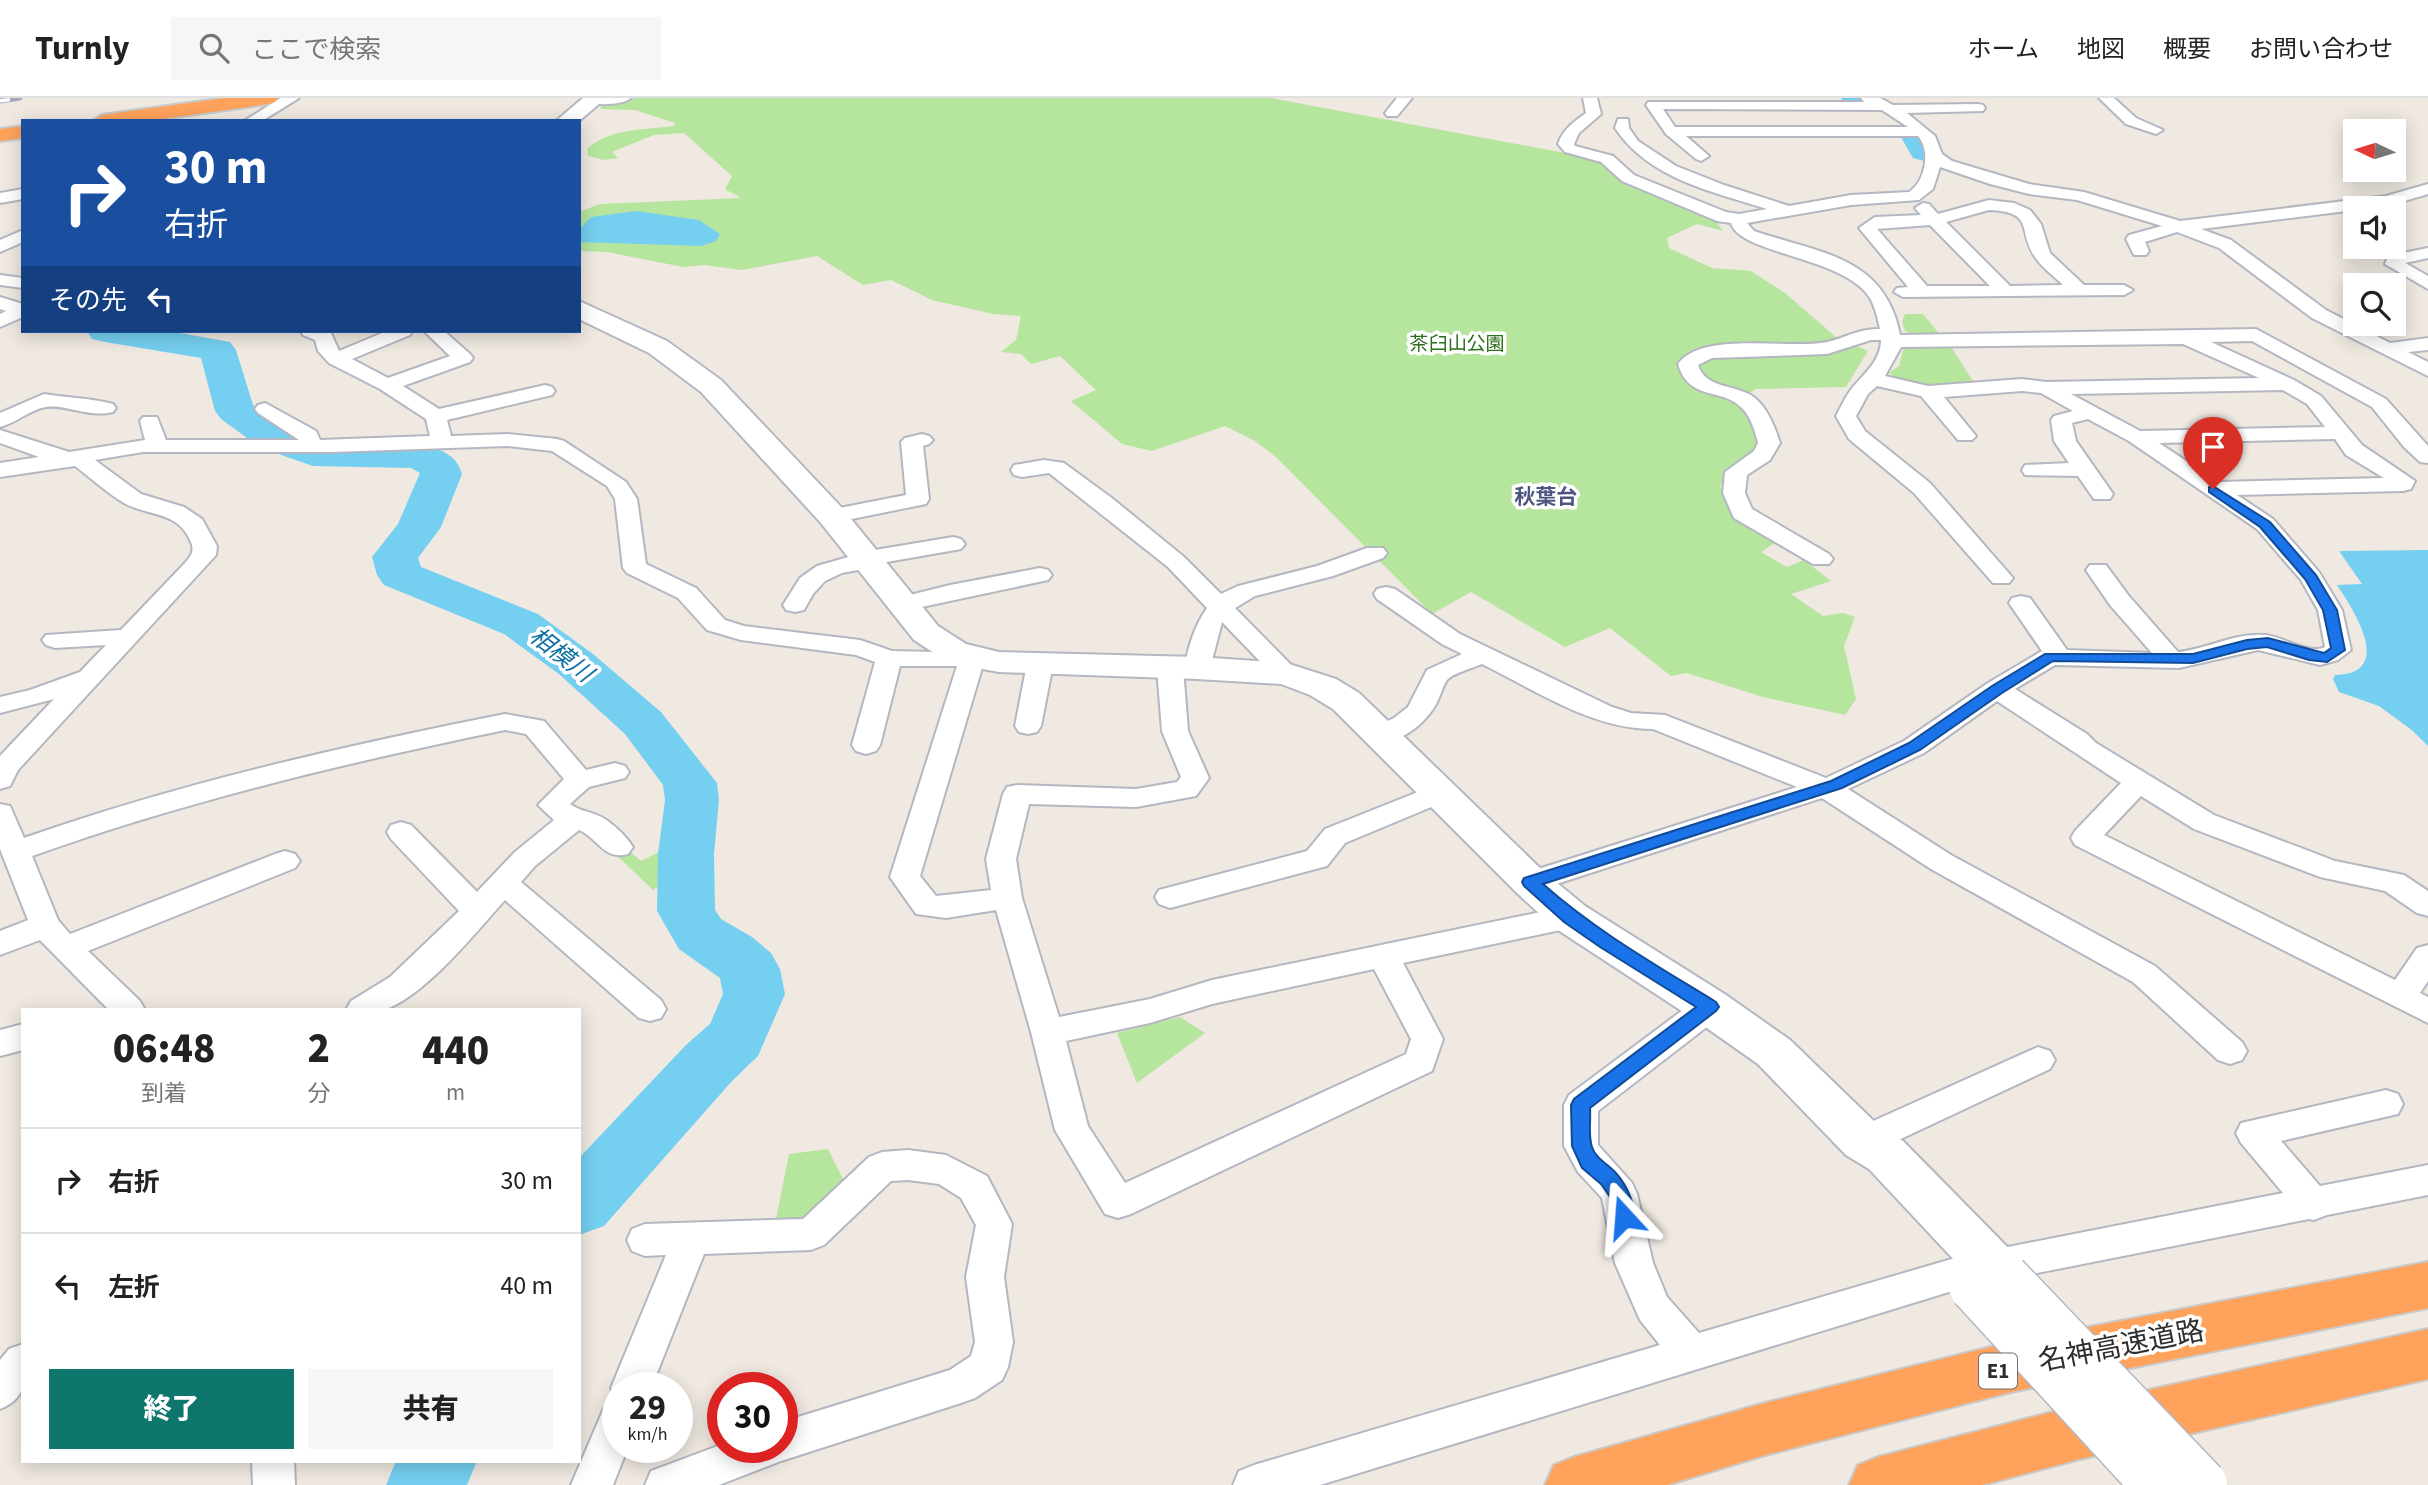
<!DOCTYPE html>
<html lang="ja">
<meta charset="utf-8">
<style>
body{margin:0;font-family:"Source Sans 3","Noto Sans JP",sans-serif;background:#f6f6f6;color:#222;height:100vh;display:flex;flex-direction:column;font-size:26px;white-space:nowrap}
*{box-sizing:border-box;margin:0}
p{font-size:23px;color:#767676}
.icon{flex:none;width:38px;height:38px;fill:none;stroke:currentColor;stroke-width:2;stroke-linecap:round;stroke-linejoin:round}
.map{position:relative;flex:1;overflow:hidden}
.panel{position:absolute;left:21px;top:910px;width:560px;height:455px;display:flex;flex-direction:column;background:#fff;border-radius:0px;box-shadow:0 4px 18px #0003}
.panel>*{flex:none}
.banner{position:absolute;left:21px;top:21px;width:560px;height:214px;border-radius:0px;box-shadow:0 4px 18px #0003;background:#1a4fa0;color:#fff;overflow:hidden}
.needle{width:46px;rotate:274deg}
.controls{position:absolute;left:2343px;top:21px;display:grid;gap:14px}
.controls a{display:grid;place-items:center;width:63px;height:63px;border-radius:0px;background:#fff;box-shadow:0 4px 18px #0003;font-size:35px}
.speed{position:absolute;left:602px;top:1274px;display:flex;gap:14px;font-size:35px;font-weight:700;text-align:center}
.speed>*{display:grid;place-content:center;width:91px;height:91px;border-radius:50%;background:#fff;box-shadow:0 4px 18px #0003;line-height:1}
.speed small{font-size:18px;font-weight:400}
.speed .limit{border:10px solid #d22;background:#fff;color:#111}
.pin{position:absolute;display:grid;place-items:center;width:60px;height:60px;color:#fff;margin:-72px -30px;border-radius:50% 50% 50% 0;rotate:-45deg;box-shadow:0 0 7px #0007}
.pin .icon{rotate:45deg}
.me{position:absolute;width:77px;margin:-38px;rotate:341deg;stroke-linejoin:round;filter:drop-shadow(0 0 5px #0008)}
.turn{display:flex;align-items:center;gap:24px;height:147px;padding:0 28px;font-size:32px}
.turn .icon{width:91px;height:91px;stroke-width:2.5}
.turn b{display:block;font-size:49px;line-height:60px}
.then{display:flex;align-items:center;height:66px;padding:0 28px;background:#0003;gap:14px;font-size:26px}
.eta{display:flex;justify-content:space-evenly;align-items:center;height:119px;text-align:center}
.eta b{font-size:42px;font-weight:800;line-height:49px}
.primary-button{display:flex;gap:14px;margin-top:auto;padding:14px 28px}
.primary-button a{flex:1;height:80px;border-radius:0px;background:#0f766e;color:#fff;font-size:28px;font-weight:800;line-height:80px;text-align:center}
.primary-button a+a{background:#f6f6f6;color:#222}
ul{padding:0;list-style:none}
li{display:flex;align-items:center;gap:21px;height:105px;padding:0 28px;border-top:2px solid #e0e0e0}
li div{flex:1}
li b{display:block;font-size:26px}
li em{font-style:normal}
header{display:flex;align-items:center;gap:42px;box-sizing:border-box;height:98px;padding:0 35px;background:#fff;border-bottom:2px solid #e0e0e0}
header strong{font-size:33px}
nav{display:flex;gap:38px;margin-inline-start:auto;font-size:24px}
.search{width:490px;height:63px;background:#f6f6f6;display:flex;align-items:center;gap:18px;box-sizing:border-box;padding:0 24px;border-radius:0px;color:#767676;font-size:26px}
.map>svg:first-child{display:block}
.green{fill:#b6e59e}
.water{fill:#75cff0}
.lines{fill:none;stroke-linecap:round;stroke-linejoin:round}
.river{fill:#75cff0;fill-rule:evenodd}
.street-casing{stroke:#b4b7c1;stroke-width:4}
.secondary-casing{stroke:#b4b7c1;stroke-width:4}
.highway-casing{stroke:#c9c9c9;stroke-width:4}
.street{fill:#fff;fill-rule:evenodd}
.secondary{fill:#fff;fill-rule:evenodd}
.highway{fill:#ffa35c;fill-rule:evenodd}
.rail-casing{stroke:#a3a6b8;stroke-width:5}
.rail{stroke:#fff;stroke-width:3.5;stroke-dasharray:10;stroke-linecap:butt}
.secondary-bridge-casing{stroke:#b4b7c1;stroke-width:53;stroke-linecap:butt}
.secondary-bridge{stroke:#fff;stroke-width:50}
.route{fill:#1a73e8;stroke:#114b97;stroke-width:2}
.labels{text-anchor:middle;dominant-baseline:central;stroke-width:7;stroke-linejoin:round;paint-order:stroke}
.far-park-label{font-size:19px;fill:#2c6e1b;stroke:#fff}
.far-quarter-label{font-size:21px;font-weight:bold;fill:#4d5680;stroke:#fff}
.shield{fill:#fff;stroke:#6d6d6d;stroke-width:2}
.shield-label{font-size:21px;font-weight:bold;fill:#2e2e2e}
.water-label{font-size:24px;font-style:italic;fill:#0d6fa3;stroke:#fff}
.near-street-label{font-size:28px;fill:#2e2e2e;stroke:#fff}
</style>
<header>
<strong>Turnly</strong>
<div class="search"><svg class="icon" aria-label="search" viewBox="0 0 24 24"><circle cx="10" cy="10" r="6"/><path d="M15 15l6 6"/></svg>ここで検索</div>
<nav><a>ホーム</a><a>地図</a><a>概要</a><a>お問い合わせ</a></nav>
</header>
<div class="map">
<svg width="2428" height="1387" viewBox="0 0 2428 1387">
<rect width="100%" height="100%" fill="#efe9e1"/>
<!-- green -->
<g class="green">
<path d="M637,0H1271L1592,60L1714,120L1723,133L1697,126L1667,140L1669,150L1712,170L1751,173L1785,195L1836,239L1868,253L1846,289L1756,291L1736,304L1745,312L1760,342L1752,357L1730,370L1720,388L1736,418L1778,443L1761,454L1787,469L1804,462L1831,483L1791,496L1823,518L1843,515L1855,519L1844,548L1856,601L1845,617L1763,599L1687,575L1671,578L1610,530L1565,549L1471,494L1432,516L1276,359L1255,343L1225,328L1152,353L1122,346L1071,303L1096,292L1060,258L1031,266L1021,256L1001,254L1016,242L1021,218L993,216L932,202L891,182L863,187L817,158L742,172L704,167L683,169L607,154L579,153V114L600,106L741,100L725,91L732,78L684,35L654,37L612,54L618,60L603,62L588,58L587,51C609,30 645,32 674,28L675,25L635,12L600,11L604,6Z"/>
<path d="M1905,216H1923L1941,238H1917L1905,233L1902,224Z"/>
<path d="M1950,247L1973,283C1944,284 1915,294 1889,275L1899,268L1903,252L1907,249Z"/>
<path d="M677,745L685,759C675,767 661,788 653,792L612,753L622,747L641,763Z"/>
<path d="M1180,919L1205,935L1137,985L1117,935Z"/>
<path d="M828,1051L845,1085L807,1121H776L789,1056Z"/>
</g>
<!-- water -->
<g class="water">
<path d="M636,113L699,122L720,136L716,143L701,148L579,144V132L591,119Z"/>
<path d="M2428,452V648L2413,633L2379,608L2339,594L2333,581L2335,577C2395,576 2355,514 2337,487L2362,486L2339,453Z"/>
</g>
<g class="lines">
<!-- river -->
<g class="river">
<path d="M1841,0H1875L1877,3L1873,9C1861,12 1849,11 1841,0Z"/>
<path d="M1917,32L1927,35L1939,54L1935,60L1924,63L1913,60L1902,41L1907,35Z"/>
<path d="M87,233H169L230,244L236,252L253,307L289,332L319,344L426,348C443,352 457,358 462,376L441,429L418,460L421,469L538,516L593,556L661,614L717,685L719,702L714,756L715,812L721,821L752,839L771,855L780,871L785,896L758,958L732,983L604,1128L579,1137V1060L686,947L710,926L723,896L720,880L679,851L657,813L658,756L665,702L663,687L625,636L559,576L504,536L384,487L377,477L372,459L398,426L420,375L411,370L313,368L261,350L221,321L215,313L201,260L105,244L92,241Z"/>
<path d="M396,1363H477L467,1387H386Z"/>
</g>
<defs>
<g id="street">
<path d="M281,0H299L262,23H244Z"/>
<path d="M588,0H631C622,7 601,7 589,5Z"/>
<path d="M1397,0H1412L1397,18H1387L1385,15Z"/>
<path d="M1583,0H1597L1601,16L1579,35L1574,46L1575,48L1613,58L1634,77L1726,114L1739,116L1767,111C1711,93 1649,81 1615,30L1618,21H1628L1629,30L1638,43L1676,68L1724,87L1789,108L1851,97L1909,94C1924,85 1932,54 1918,38H1686L1709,58L1701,63L1696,61L1666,36L1646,7L1648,4H1864L1861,0H1880L1893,7L1978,6L1983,7L1985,10L1983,13L1907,15L1935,38L1942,56L1952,63L2029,86L2084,94L2180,123L2386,98L2428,86V96L2388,108L2201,131L2231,142L2326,212L2390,245L2428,240V252L2408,254L2428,264V278L2312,220L2219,150L2177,134L2145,144L2149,153L2146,157H2134L2126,141L2129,137L2162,128L2077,102L2029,96L1990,86L1940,69L1933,91L1919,102L1851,107L1747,125L1754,133C1819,155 1885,158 1900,237L2256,231L2386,301L2428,348V365L2420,364L2404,349L2372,309L2252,243L2211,244L2294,282L2321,298L2362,347L2415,383L2411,391L2403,393L2237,397L2273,421L2319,474L2342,512L2351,552L2338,562L2320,567L2258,552L2179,570L2055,567L2015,591L2087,636L2096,645L2214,717L2335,763L2404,777L2428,793V818L2417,815L2385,793L2320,779L2194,731L2141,698L2104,737L2395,882L2417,850L2428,847V883L2420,895L2428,899V925L2075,747L2071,740L2075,733L2121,685L1997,603L1924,655L1848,691L1951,757L2155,868L2242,944L2247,953L2242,962L2230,966L2218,962L2133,884L1931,771L1822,700L1541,791L1530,794L1519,791L1515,784L1519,777L1797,689L1653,631C1592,631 1535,592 1482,566C1473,570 1453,575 1447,582C1442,589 1440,600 1435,608C1423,628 1396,649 1371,643L1368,637L1371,631L1394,620L1408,609L1427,572L1462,556L1442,546L1377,501L1374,496L1377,491L1386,489L1395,491L1460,536L1612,609L1631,615L1665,617L1826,680L1904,643L1988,585L2042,553L2009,505L2012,500L2021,498L2030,500L2067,552L2152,555L2110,507L2086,472L2090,467H2106L2128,497L2178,554C2207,551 2236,534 2266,537C2283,539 2309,557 2325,549L2318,512L2301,482L2257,431L2129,343L2088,321L2072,325L2076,343L2113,396L2110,401H2094L2078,378L2025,377L2022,372L2025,367L2069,365L2054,343L2051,322L2054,318L2073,313L2041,295L2022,293L1944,299L1976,338L1972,342H1958L1921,298L1877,288L1868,296L1856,318L1865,333L1930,385L2013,480L2009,485H1993L1914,395L1849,341L1836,318C1841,309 1846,297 1853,289C1865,275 1881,262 1881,242H1871L1827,256L1712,260L1698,267C1706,292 1738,286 1755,300C1768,311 1775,329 1780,345L1770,362L1747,377L1745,395L1752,411L1829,456L1833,461L1829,466H1813L1734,420L1723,395L1725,374L1754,353L1758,345C1755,333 1751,319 1742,310C1722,289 1689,304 1678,266C1703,232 1788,252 1827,244C1845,240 1860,230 1880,231C1878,221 1875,209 1870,200C1845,159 1739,156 1731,125L1717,123L1622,83L1601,64L1565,54L1558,46C1563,31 1574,24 1586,15ZM1663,11L1882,12L1908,29H1675ZM2183,246L2259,280L2046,284L2022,281L1928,288L1885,278L1901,249ZM2283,292L2307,306L2325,329L2140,333L2071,296ZM2335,341L2346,357L2384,380L2218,384L2159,345Z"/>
<path d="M2099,0H2114L2136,20L2163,32L2156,36L2126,26Z"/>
<path d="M23,91V101L0,105V95Z"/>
<path d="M1989,102L2014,105L2030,112L2041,126L2050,155L2084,187H2124L2133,192L2124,197L1903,199L1894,194L1897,190L1908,189L1859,130L1875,119L1921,117L1915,110L1923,105L1929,106L1938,116ZM1989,112C2036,114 2017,133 2035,159C2042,170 2054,178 2063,187L2010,188L1946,124ZM1930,127L1990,188H1927L1877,131Z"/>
<path d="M23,132V144L0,154V142Z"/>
<path d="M2428,150V160L2405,165L2428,178V191L2385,166L2388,158Z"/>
<path d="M0,177L23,180V190L0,187Z"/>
<path d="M0,199L23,206V219L0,229V216L6,213L0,211Z"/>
<path d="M301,233L331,235L339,253L387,233H412L410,237L352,261L388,280L450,258L424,233H444L470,256L473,260L470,264L403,288L439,311L545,287L552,289L555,293L552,297L447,322L451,338L508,336L557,341L564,343L626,384L637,401L646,466L696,490L725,522L744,528L860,542L892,553L981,555L985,560L920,778L936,798L991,792L986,761L1003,696L1007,689L1017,687L1136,691L1177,684L1181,679L1162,633L1157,570L1161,565L1170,562L1179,565L1183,570L1188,633L1209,680L1196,698L1136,709L1029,706L1016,761L1022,800L1059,919L1150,901L1212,882L1570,808L1581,811L1585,819L1581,827L1570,830L1403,865L1443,941L1432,973L1131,1116L1118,1120L1105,1116L1055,1032L1031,934L996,812L946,820L916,816L890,779L957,568H900L880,647L876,653L866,656L856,653L852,647L875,564L856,557L741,542L707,532L678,500L627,475L623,470L615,401L607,388L552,353L508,348L332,354H143L95,362L141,396L184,409L202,421L217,448L216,457L18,672L10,688L0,691V658L54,601L0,615V599L30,592L80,574L106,547L55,550L46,547L42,542L46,537L121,532L186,464C193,455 195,451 189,440C176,413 147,418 124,405C107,395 91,380 75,368L0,379V365L39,359L0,345V332L69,354L145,342L140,323L143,319H157L166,342H299L258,315L255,311L258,307L265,305L316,333L320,342L430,338L426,321L380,291L329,265L318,253L315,242L303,237ZM1374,871L1411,941L1406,956L1125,1085L1088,1028L1066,943L1150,925L1212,906Z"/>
<path d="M44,296C67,300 91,300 113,306L116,310L113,314C88,320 65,306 46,309C31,311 16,325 0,329V315Z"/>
<path d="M922,336L929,338L933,342L929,346L923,348L929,401L926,406L832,425L824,423L821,418L824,413L906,397L901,344L905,340Z"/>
<path d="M1044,362L1064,365L1113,401L1184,459L1221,496L1238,488L1317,468L1367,450H1383L1387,455L1383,460L1333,478L1255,498L1235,510L1295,571L1299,576L1295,581L1286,584L1277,581L1222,524L1210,570L1206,575L1197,578L1188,575L1184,570C1189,547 1194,529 1207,510L1168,469L1049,375L1022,379L1014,377L1011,372L1014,367Z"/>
<path d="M953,439L961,441L965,446L961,451L881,465L879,468L842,475L825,483L813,496L804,512L795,514L786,512L783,507L800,480L817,468L869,453Z"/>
<path d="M1040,470L1048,472L1052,477L1048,482L903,513L894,511L891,506L894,501L950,487Z"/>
<path d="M1040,558L1049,561L1053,566L1041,628L1037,634L1028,636L1019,634L1015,628L1027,566L1031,561Z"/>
<path d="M505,616L544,623L586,672L615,665L625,668L629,674L625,680L589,689L570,706C580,713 587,713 597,717C610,722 626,738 633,749L628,756C604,763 598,740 579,732L535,768L521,784L661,902L666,911L661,920L650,923L639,920L505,802C475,835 430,892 389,910C378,915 358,912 346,912L351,903L390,879L459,813L391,741L387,734L391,727L401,724L411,727L477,794L515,754L554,722L538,707L564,681L526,636L505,632C345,665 186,703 32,758L58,822L70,836L275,756L285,753L295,756L300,763L295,770L88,853L140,903L145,912H109L40,842L0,857V833L28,822L0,751V706L10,708L24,740C181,685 343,648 505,616Z"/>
<path d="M1438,686L1448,688L1452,695L1448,702L1345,745L1327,768L1170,810L1159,806L1155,799L1159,792L1307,753L1325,731Z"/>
<path d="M1710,897L1721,900L1726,909L1721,918L1598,1013V1047L1632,1085L1637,1096L1653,1165L1667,1199L1699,1235L1962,1158L2283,1095L2241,1045L2236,1035L2241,1025L2386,992L2398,996L2403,1006L2398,1016L2281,1043L2320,1088L2428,1067V1097L2327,1117L2314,1122L2309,1121L1962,1190L1320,1387H1233L1239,1373L1254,1367L1660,1247L1640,1222L1615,1165L1602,1100L1578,1074L1564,1048V1007L1569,997L1699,900Z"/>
<path d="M23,926V952L0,958V932Z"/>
<path d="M2038,949L2050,953L2055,962L2050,971L1875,1053L1863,1057L1851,1053L1846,1043L1851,1033Z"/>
<path d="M908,1052L946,1057L987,1078L1012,1126L1004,1179L1013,1244L1008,1269L1002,1282L975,1300L961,1305L781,1363L719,1387H645L651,1373L723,1346V1349H782V1324L950,1272L971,1258L975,1244L966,1179L976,1127L961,1100L939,1086L908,1082L891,1083L824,1147L811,1152L704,1156L651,1290H618V1303L611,1290L666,1157L645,1158L632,1153L627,1142L632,1131L645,1126L803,1121L869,1059L882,1054Z"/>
<path d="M23,1246C23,1275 32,1298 0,1311V1262L9,1251Z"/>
<path d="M618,1305V1349H628L613,1387H571L604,1310Z"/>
<path d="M252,1363H294L295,1387H253Z"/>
</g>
<g id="secondary">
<path d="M583,0H606L579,23H556Z"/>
<path d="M579,203L667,243L721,282L843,411L938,528L966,546L999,554L1197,559L1286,565L1336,581L1359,595L1544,774L1585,808L1726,897L1790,942L1880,1029L1903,1043L2022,1164L2030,1180L2022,1196L2004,1203L1986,1196L1869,1071L1846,1057L1758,966L1694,921L1555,830L1516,794L1333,611L1310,597L1281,586L1197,581L999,574L960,567L942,560L914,542L821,425L701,294L649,255L579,221Z"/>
</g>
<g id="highway">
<path d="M225,0H278L275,4L268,6L148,23H92L102,17Z"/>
<path d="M23,28V40L0,43V31Z"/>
<path d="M2428,1164V1210L2011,1294L1765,1357L1667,1387H1545L1554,1367L1574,1359L1765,1305L2011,1244Z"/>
<path d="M2428,1231V1281L2080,1361L1982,1387H1849L1858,1367L1878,1359L2080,1307Z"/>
</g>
</defs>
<!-- street casing -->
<use href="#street" class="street-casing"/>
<!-- secondary casing -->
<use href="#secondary" class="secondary-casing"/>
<!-- highway casing -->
<use href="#highway" class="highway-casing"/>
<!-- street -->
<use href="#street" class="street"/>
<!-- secondary -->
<use href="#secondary" class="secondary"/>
<!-- highway -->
<use href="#highway" class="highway"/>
<defs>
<path id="rail" d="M0,3L20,0"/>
</defs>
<!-- rail casing -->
<use href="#rail" class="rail-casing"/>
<!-- rail -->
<use href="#rail" class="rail"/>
<defs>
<g id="secondary-bridge">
<path d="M2004,1180L2202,1387"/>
<path d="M1974,1188L2157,1387"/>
</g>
</defs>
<!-- secondary-bridge casing -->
<use href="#secondary-bridge" class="secondary-bridge-casing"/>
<!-- secondary-bridge -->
<use href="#secondary-bridge" class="secondary-bridge"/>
</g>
<!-- route -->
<path class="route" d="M2213,388L2270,424L2316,477L2337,512L2345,552L2327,564L2309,562L2267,549L2247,551L2193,565L2053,563L2002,595L1920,652L1842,690L1543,786C1596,833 1656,867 1716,904L1719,909L1716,913L1590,1010C1591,1022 1588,1038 1592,1049C1596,1061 1608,1066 1615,1074C1626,1086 1639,1110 1631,1125L1624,1128L1617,1125L1610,1099L1601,1086L1582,1070L1572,1048L1571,1007L1574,1001L1696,909L1600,849L1564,824L1524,788L1522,784L1524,780L1831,683L1909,645L1992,588L2045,556H2193L2247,542L2268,540L2324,555L2331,550L2323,512L2305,481L2260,429L2209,394V389Z"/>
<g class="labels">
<!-- far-park labels -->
<g class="far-park-label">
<text x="1457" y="246">茶臼山公園</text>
</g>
<!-- far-quarter labels -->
<g class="far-quarter-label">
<text x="1546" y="399">秋葉台</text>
</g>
<!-- shield labels -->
<rect class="shield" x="1979" y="1255.5" width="38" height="35" rx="5"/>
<g class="shield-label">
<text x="1998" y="1273">E1</text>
</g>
<!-- water labels -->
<g class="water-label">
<text transform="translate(561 557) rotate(38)">相模川</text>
</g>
<!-- near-street labels -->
<g class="near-street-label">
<text transform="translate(2121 1248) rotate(-11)">名神高速道路</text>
</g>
</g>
</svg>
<div class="controls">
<a><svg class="needle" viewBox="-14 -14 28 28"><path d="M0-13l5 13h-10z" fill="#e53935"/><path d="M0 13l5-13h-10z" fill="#767676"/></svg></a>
<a><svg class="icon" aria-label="sound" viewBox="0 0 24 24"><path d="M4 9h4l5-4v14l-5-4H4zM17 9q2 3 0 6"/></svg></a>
<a><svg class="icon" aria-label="search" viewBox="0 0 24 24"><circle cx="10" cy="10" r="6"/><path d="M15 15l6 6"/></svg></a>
</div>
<div class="speed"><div>29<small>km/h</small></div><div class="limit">30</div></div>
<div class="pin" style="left:2213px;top:391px;background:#d93025"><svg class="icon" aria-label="arrive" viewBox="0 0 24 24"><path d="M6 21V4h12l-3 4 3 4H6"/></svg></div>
<svg class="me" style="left:1624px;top:1119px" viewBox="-20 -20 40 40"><path d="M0-17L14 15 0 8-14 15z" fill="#1a73e8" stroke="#fff" stroke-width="4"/></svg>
<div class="banner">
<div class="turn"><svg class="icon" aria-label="right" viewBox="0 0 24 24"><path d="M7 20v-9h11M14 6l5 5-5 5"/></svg><div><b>30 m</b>右折</div></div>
<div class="then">その先<svg class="icon" aria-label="left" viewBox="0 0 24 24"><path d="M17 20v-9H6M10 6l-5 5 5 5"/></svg></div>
</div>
<section class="panel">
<div class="eta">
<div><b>06:48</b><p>到着</p></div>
<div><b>2</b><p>分</p></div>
<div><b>440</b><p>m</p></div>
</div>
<ul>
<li><svg class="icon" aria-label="right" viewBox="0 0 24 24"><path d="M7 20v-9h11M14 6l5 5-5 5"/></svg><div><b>右折</b></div><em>30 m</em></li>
<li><svg class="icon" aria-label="left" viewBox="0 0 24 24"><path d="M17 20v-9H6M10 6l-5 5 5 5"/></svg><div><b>左折</b></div><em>40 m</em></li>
</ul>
<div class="primary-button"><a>終了</a><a>共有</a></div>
</section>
</div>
